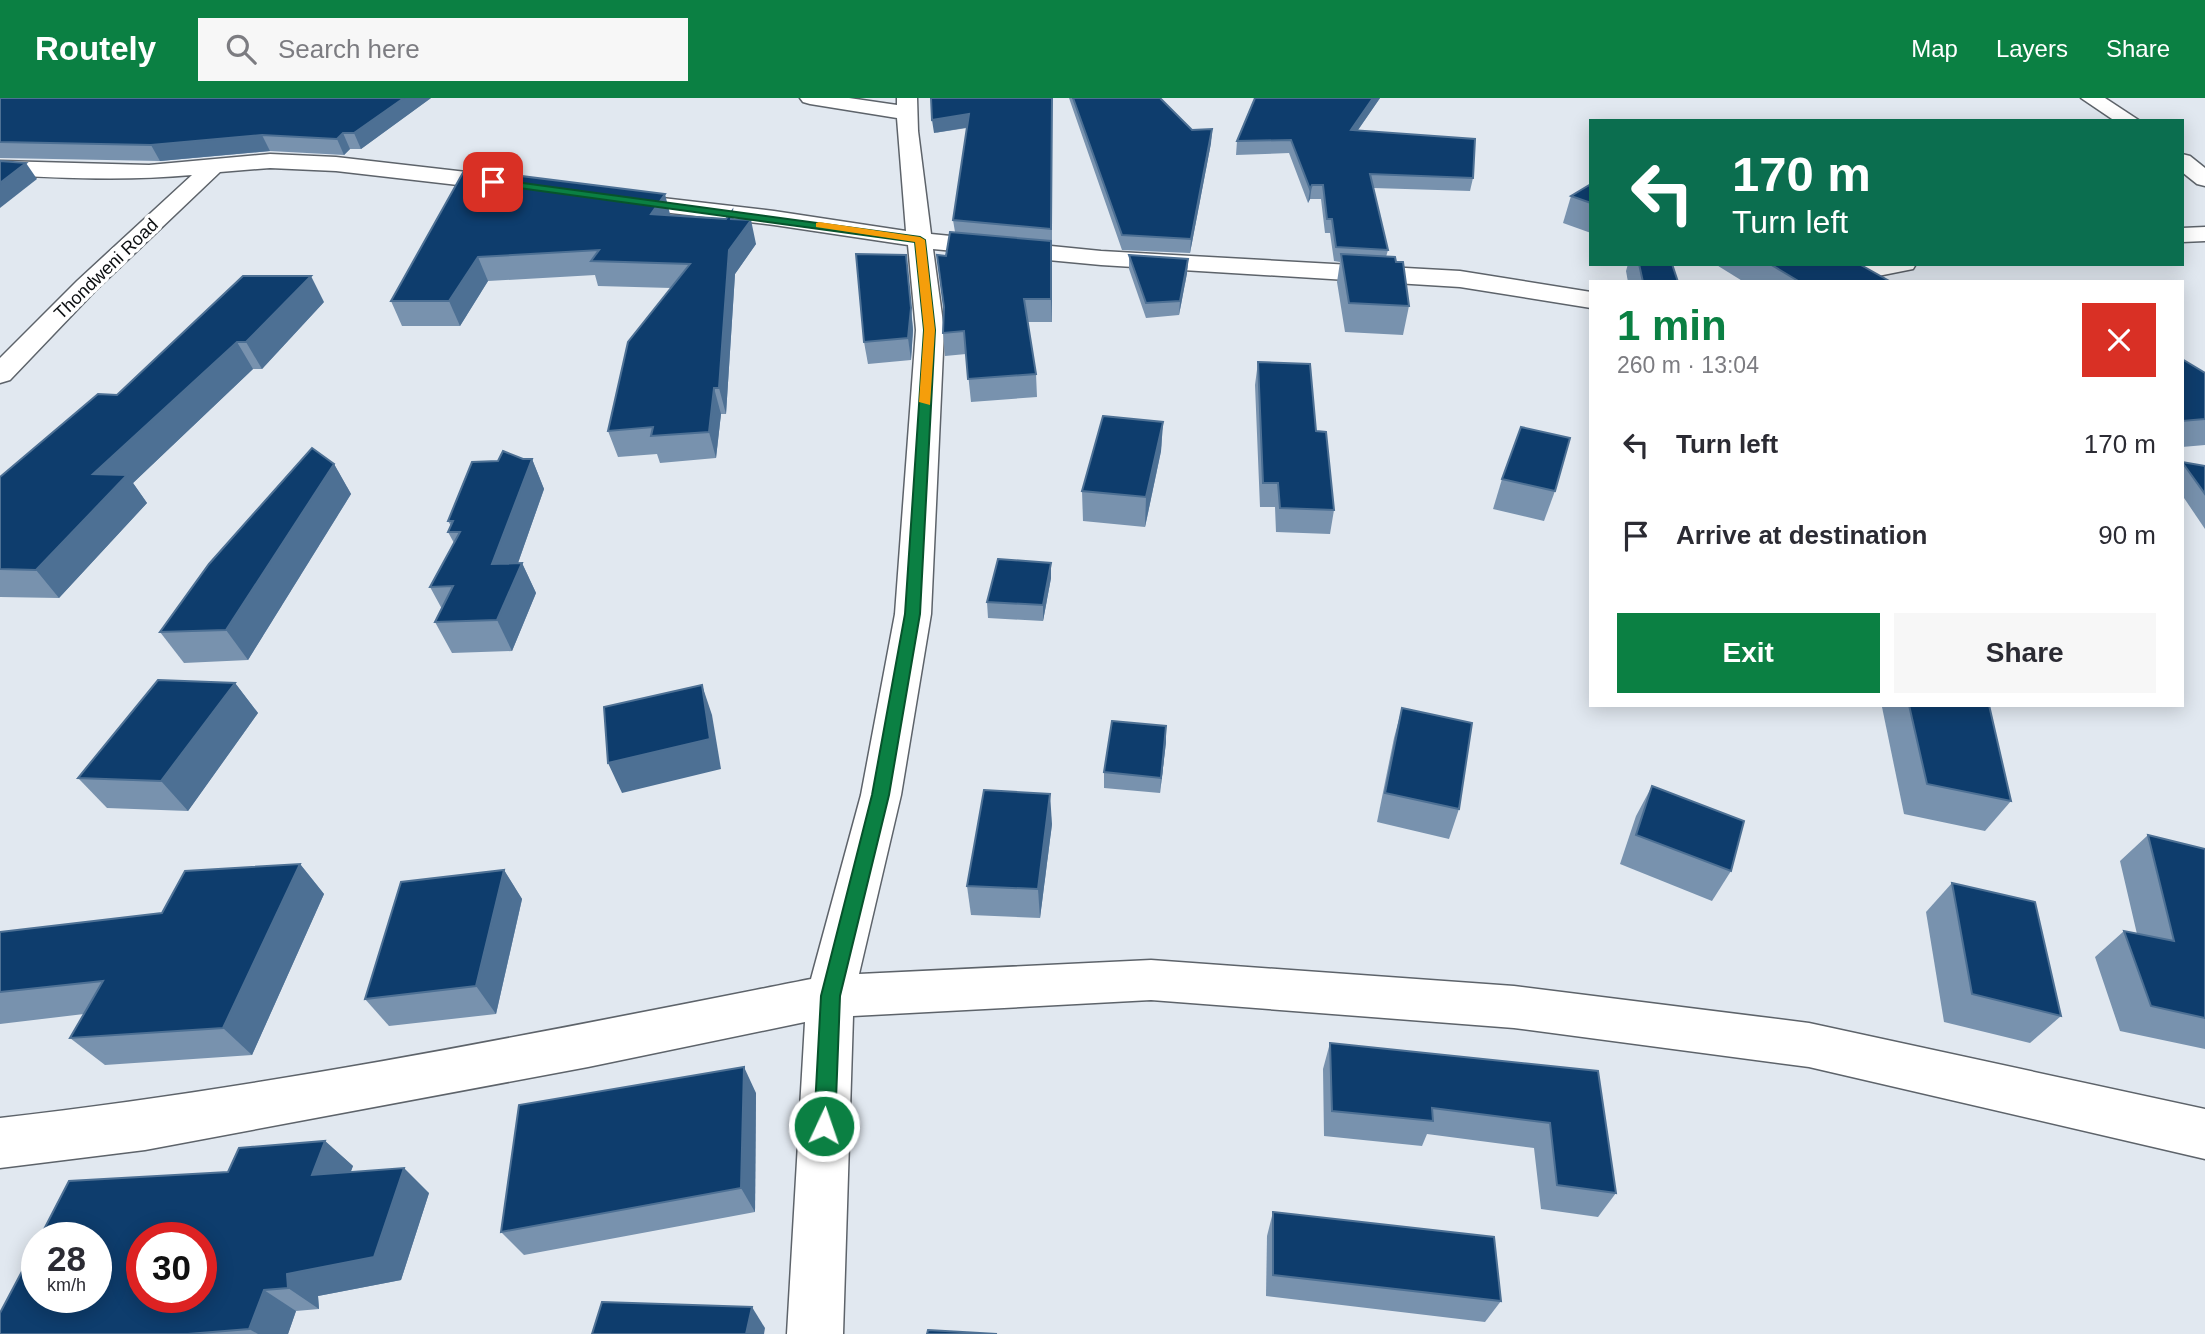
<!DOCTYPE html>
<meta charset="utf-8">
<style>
body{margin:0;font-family:Arial,sans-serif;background:#f7f7f7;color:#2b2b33;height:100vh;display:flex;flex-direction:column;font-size:26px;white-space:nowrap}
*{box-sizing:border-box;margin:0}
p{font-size:23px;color:#7c7c81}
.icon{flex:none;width:38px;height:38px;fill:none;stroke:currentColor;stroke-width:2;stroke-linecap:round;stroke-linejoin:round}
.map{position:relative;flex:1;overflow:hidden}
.drawer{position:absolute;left:1589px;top:182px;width:595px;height:427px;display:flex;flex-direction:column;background:#fff;border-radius:0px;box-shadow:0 4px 18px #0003}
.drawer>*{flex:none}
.guide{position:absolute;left:1589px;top:21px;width:595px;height:147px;border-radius:0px;box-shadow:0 4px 18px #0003;background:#0b6e4f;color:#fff;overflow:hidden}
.speed{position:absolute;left:21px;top:1124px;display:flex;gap:14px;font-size:35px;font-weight:700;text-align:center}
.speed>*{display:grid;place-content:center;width:91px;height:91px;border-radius:50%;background:#fff;box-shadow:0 4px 18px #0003;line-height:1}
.speed small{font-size:18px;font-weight:400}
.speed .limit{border:10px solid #d22;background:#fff;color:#111}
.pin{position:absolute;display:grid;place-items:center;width:60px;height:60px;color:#fff;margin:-30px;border-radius:14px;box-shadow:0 4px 10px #0006}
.me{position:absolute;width:77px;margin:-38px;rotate:3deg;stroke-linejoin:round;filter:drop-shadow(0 0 5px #0008)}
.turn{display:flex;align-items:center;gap:24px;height:147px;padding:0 28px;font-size:32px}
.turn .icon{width:91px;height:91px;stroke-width:2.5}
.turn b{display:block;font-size:49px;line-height:60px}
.round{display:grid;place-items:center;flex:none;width:74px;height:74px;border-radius:0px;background:#f7f7f7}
.head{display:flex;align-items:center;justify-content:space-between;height:119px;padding:0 28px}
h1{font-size:42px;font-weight:600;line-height:52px;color:#0b8043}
.button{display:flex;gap:14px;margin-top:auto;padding:14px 28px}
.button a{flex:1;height:80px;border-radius:0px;background:#0b8043;color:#fff;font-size:28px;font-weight:600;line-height:80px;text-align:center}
.button a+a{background:#f7f7f7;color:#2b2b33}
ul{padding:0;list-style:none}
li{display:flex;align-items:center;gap:21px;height:91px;padding:0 28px}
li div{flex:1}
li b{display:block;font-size:26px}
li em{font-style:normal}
header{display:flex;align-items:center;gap:42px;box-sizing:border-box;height:98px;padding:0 35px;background:#0b8043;color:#fff}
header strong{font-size:33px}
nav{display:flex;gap:38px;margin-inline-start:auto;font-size:24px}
.search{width:490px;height:63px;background:#f7f7f7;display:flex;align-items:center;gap:18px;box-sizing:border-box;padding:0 24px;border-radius:0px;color:#7c7c81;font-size:26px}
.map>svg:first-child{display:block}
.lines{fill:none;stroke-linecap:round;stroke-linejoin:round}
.minor-casing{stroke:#5d636a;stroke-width:3}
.minor{fill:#fff;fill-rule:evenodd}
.wall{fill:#7892ae}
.shaded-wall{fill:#4d7094}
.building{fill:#0e3d6d;stroke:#4d7094;stroke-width:2;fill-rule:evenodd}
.route{fill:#0b8043;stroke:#07532c;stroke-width:2}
.slow{fill:#f59e0b}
.labels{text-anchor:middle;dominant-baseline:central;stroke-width:7;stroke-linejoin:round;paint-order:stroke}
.far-street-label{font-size:18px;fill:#0b0e10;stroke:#fff}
</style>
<header>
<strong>Routely</strong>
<div class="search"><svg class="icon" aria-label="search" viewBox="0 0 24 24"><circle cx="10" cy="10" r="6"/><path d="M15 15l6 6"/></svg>Search here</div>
<nav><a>Map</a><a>Layers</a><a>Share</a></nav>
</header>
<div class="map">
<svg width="2205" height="1236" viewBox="0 0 2205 1236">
<rect width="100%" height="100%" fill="#e1e8f0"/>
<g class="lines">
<defs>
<g id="minor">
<path d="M800,0H849L897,7V0H917L918,33L931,136L1101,153L1460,173L1591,194V210L1460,189L1101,167L933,151L944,232L931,516L901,697L859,876L1151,862L1514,888L1809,925L2205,1011V1061L1809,969L1514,930L1151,902L853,918L843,1236H787L805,924L588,969L145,1052L0,1070V1020C272,989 542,934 811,881L861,697L895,516L916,232L908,147L774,127L619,109L611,107L607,102L611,97L619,95L774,113L906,133L897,20L810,6L803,4Z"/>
<path d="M2081,0H2105L2140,23H2115Z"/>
<path d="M270,56L336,59L511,79L519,81L522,86L519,91L511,93L336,73L270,70L220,74L95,193L10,282L0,285V260L77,183L192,77C127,83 64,80 0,77V63L149,67Z"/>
<path d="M2182,56L2190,58L2205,70V88L2197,86L2182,74Z"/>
<path d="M2205,129V143L2182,144V130Z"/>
<path d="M1861,166H1916L1913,171L1848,184H1792L1796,179Z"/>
</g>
</defs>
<!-- minor casing -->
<use href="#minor" class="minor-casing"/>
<!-- minor -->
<use href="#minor" class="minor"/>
</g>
<!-- wall -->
<g class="wall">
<path d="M0,0H431L361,51H350L344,57L270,53L160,63L0,60Z"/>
<path d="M1052,0V224H1028L1036,276L1037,299L971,304L966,256L945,258L943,235L944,213L937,157L946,158L955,134L953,122L967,30L934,35Z"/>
<path d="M1069,0H1160L1192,32L1212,31L1211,45L1190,155L1122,152Z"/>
<path d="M1255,0H1380L1358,32L1473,80L1470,93L1373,90L1388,152L1386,159L1409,208L1403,237L1345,234L1337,184L1340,164L1334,163L1330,135H1325L1321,101H1310L1308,105L1289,55L1236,57L1237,43Z"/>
<path d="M465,71L671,117L734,121L756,146L735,176L726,316H721L716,360L660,365L657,356L618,359L608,333L671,190L598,188L595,177L488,183L460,228H402L391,203Z"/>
<path d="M1591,86V135L1563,125L1571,98Z"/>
<path d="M1129,157L1188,161L1187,175L1179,217L1146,220L1129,171Z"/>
<path d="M1628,166H1672L1678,184H1628L1626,173Z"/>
<path d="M1715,166H1859L1891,184H1744Z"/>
<path d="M908,179L913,232L911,262L868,266L864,244Z"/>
<path d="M324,204L262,271H253L133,385L147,405L59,500L0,499V379L117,297Z"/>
<path d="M2182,261L2205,275V347L2182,349Z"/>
<path d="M1258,264L1316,333L1334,412L1330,436L1276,434L1275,409H1260L1255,287Z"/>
<path d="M1163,324L1161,353L1145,429L1083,423L1082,393Z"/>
<path d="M523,361H532L544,391L518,465H522L536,495L512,553L452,555L435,524L442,511L430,489L454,445L448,434L451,428L448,423Z"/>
<path d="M2182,364L2205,368V431L2182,397Z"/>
<path d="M334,366L351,396L248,562L184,565L160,534Z"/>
<path d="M1502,381L1555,393L1544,423L1493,411Z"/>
<path d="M1051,465V480L1043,523L988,520L987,504Z"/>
<path d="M235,585L258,615L188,713L107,710L78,680Z"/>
<path d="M1883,607H1989L2011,703L1985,733L1904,716L1882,609Z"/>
<path d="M1402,610L1459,711L1449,741L1377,724L1394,640Z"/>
<path d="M1166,644L1160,695L1104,690V674Z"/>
<path d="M1652,688L1731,773L1712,803L1620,766L1636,718Z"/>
<path d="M1052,726L1040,820L971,817L967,788Z"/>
<path d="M2148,737L2205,751V951L2120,933L2095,859L2124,833L2137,836L2120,763Z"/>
<path d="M300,766L324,796L252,957L105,967L70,940L84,916L0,926V834L162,815Z"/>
<path d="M504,772L522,801L496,916L389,928L365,901Z"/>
<path d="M1952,785L2061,918L2030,945L1944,924L1926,814Z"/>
<path d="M1330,945L1598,973L1616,1095L1598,1119L1541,1111L1534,1050L1427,1036L1422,1048L1324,1038L1323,971Z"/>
<path d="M756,995L755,1114L524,1157L501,1134Z"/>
<path d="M325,1043L353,1068L350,1074L429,1095L401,1182L318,1198L319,1211L296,1213L288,1236H0L228,1074Z"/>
<path d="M1273,1114L1501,1203L1485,1224L1266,1198L1267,1138Z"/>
</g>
<!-- shaded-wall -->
<g class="shaded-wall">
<path d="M404,0H431L361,51L354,35Z"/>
<path d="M1373,0H1380L1349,45L1351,32Z"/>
<path d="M969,16L970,29L934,35L932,22Z"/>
<path d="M1212,31L1211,45L1190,155L1191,141Z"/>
<path d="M343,35L350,51L344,57L337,41Z"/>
<path d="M262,37L270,53L160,63L151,47Z"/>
<path d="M26,65L37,81L0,110V85Z"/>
<path d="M1312,87L1310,101L1308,105L1310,91Z"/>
<path d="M665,96L671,120L651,116Z"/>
<path d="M732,113L737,136L751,122L756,146L735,176L726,316L719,290Z"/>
<path d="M1051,143L1052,165V224L1051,201Z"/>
<path d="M906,157L913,232L911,262L908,240Z"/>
<path d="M478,159L488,183L460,228L449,203Z"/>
<path d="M1188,161L1187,175L1179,217L1180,203Z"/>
<path d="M311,178L324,204L262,271L246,244Z"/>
<path d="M237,244L253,271L133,385L147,405L59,500L36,472L93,376Z"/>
<path d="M714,290L721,316L716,360L709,334Z"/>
<path d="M1163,324L1161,353L1145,429L1146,399Z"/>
<path d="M532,361L544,391L507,496L492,466Z"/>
<path d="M334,366L351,396L248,562L226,532Z"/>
<path d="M522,465L536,495L512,553L497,522Z"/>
<path d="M1051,465V480L1043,523V507Z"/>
<path d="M235,585L258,615L188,713L161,683Z"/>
<path d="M702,587L712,617L721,671L622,695L608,665Z"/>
<path d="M1166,628V644L1160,695L1161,680Z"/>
<path d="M1050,696L1052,726L1040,820L1038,791Z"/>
<path d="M300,766L324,796L252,957L223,930Z"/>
<path d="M504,772L522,801L496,916L476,888Z"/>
<path d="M744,969L756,995L755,1114L741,1090Z"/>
<path d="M325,1043L353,1068L341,1101L312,1077Z"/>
<path d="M404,1070L429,1095L401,1182L318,1198L319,1211L288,1190L287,1176Z"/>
<path d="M264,1192L296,1213L288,1236H258L249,1231Z"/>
<path d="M752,1209L765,1230L764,1236H746Z"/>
</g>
<!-- building -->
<g class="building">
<path d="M0,0H404L354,35H343L337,41L262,37L151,47L0,44Z"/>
<path d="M931,0H1052L1051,131L953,122L969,16L932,22Z"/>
<path d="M1073,0H1160L1192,32L1212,31L1191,141L1122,137Z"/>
<path d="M1255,0H1373L1351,32L1475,41L1473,80L1370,76L1388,152L1336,149L1332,121H1327L1323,87H1312L1310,91L1291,42L1237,43Z"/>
<path d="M0,63L26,65L0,85Z"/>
<path d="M465,71L665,96L651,116L726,121L732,113L731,121L751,122L729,152L719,290H714L709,334L651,338L653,329L608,333L628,244L690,166L591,163L599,152L478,159L449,203H391Z"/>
<path d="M1591,86V105L1571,98Z"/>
<path d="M950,134L1051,143V201H1024L1036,276L968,281L964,233L943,235L944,209L937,157L946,158Z"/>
<path d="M856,156L906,157L911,210L908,240L864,244Z"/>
<path d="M1341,156L1395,159L1396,164H1403L1409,208L1349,205Z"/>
<path d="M1129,157L1188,161L1180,203L1146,205Z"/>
<path d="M1639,166H1672L1678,184H1643Z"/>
<path d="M1770,166H1859L1891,184H1800Z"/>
<path d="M243,178H311L246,244H237L93,376L127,377L36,472L0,471V379L98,296L117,297Z"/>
<path d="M2182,261L2205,275V321L2182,323Z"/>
<path d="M1258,264L1310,266L1316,333L1326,334L1334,412L1280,410L1278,385H1263Z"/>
<path d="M1103,318L1163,324L1146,399L1082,393Z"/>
<path d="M1521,329L1570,340L1555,393L1502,381Z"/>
<path d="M312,350L334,366L226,532L160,534L209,466Z"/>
<path d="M503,353L523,361H532L492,466L522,465L497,522L435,524L453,488L430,489L460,434H448L453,423H448L472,364L498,363Z"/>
<path d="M2182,364L2205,368V396Z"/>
<path d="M998,461L1051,465L1043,507L987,504Z"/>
<path d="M158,582L235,585L161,683L78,680Z"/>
<path d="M702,587L710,641L608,665L604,609Z"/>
<path d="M1909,607H1989L2011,703L1927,686Z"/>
<path d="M1402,610L1472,625L1459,711L1385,695Z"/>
<path d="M1112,623L1166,628L1161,680L1104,674Z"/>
<path d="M1652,688L1744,723L1731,773L1636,737Z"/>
<path d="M984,692L1050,696L1038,791L967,788Z"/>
<path d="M2148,737L2205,751V920L2151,908L2124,833L2174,843Z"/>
<path d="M300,766L223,930L70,940L103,883L0,894V834L162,815L185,773Z"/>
<path d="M504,772L476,888L365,901L401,784Z"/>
<path d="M1952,785L2035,804L2061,918L1972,896Z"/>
<path d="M1330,945L1598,973L1616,1095L1557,1087L1550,1025L1432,1010L1433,1023L1332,1013Z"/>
<path d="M744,969L741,1090L501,1134L519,1007Z"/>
<path d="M325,1043L312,1077L404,1070L374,1159L287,1176L288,1190L264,1192L249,1231L188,1236H0V1215L37,1145V1199H96V1139H40L69,1083L228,1074L239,1050ZM142,1139H201V1199H142Z"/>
<path d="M1273,1114L1494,1139L1501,1203L1273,1177Z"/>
<path d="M602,1204L752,1209L746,1236H592Z"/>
<path d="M928,1232L997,1236H927Z"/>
</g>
<!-- route -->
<path class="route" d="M493,81L920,139L925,142L935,232L920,516L889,697L840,898L835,1028L832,1035L824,1038L817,1035L814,1028L821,898L872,697L905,516L924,232L915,144L489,86L488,84Z"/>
<!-- slow -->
<path class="slow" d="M819,124L920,139L925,142L935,232L930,307L919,304L924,232L915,144L816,129V125Z"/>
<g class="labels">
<!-- far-street labels -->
<g class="far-street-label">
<text transform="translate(106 171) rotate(-44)">Thondweni Road</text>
</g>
</g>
</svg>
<div class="speed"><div>28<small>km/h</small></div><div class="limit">30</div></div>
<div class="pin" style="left:493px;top:84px;background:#d93025"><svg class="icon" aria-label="arrive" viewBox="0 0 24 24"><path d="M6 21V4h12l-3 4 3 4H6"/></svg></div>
<svg class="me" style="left:824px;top:1028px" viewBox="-20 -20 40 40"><circle r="17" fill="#0b8043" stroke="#fff" stroke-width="3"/><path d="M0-11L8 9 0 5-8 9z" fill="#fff"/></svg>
<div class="guide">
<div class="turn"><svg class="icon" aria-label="left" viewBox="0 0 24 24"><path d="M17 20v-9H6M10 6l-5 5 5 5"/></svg><div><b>170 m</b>Turn left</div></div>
</div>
<section class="drawer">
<div class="head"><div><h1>1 min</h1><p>260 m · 13:04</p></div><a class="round" style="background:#d93025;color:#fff"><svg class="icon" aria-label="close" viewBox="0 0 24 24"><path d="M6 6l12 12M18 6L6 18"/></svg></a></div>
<ul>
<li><svg class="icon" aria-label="left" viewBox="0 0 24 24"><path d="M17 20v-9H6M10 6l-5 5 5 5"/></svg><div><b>Turn left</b></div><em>170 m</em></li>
<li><svg class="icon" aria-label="arrive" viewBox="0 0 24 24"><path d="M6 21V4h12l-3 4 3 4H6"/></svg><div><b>Arrive at destination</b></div><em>90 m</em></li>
</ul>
<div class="button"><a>Exit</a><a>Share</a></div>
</section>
</div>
